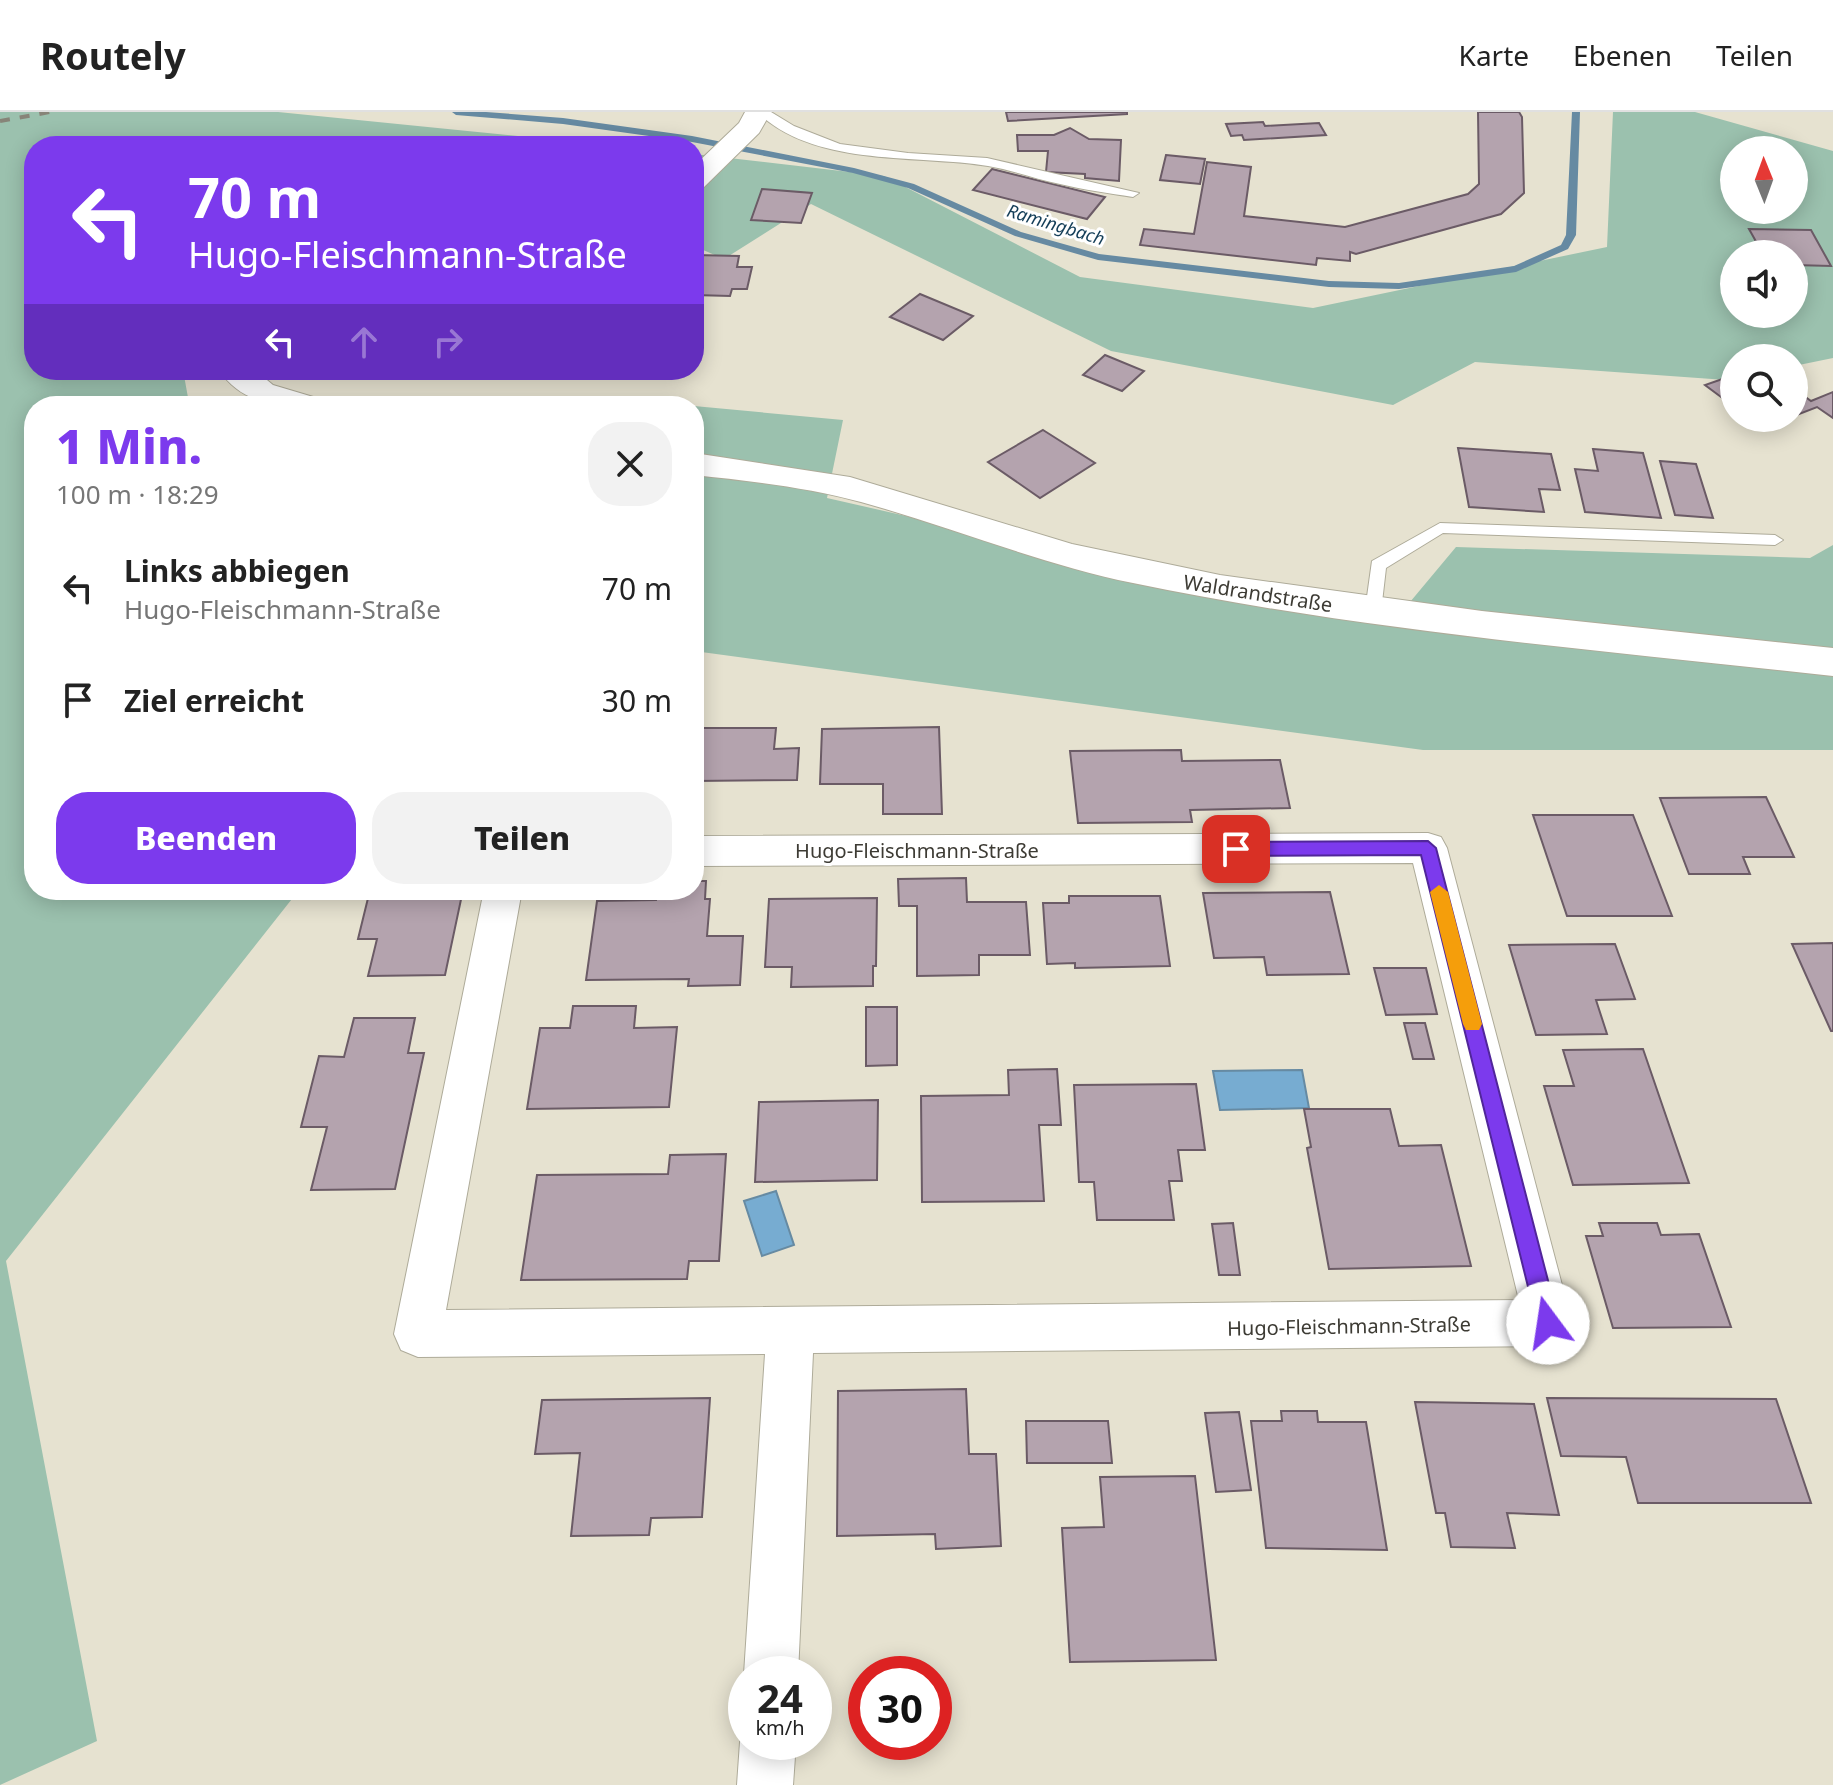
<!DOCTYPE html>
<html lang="de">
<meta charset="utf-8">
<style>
body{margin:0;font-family:"Noto Sans",sans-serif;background:#f2f2f2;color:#222;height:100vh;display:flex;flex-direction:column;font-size:30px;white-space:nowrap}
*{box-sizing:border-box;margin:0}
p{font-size:26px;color:#767676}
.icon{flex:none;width:44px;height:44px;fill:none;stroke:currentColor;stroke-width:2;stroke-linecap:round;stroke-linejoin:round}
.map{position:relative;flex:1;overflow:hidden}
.side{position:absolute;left:24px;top:284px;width:680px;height:504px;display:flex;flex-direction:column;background:#fff;border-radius:32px;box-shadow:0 4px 20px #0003}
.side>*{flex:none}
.top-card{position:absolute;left:24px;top:24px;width:680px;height:244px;border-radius:32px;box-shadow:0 4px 20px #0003;background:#7c3aed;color:#fff;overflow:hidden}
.needle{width:52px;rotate:359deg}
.buttons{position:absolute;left:1720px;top:24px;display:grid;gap:16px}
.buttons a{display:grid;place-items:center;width:88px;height:88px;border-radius:50%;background:#fff;box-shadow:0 4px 20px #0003;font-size:40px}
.speed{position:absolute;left:728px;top:1544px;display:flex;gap:16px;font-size:40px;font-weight:700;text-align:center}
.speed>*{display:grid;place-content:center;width:104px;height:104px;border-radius:50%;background:#fff;box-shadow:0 4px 20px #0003;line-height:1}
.speed small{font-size:20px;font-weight:400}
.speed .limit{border:12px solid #d22;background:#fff;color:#111}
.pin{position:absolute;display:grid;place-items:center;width:68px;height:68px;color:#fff;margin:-34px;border-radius:16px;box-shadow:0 4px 12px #0006}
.me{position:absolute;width:88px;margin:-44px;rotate:346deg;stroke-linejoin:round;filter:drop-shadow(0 0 6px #0008)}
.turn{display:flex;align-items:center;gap:28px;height:168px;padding:0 32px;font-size:36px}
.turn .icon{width:104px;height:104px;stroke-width:2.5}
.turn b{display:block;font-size:56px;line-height:68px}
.lanes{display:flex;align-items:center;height:76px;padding:0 32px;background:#0003;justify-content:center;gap:40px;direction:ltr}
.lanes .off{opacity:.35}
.round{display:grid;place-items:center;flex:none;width:84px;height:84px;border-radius:32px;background:#f2f2f2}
.head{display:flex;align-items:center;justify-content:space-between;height:136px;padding:0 32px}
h1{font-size:48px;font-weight:800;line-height:60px;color:#7c3aed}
.action{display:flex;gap:16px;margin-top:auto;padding:16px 32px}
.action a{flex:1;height:92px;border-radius:32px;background:#7c3aed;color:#fff;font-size:32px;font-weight:800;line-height:92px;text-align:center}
.action a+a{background:#f2f2f2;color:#222}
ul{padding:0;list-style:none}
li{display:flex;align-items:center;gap:24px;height:112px;padding:0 32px}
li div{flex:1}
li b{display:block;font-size:30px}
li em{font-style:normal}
header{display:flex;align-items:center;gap:48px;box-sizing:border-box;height:112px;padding:0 40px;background:#fff;border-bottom:2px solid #e0e0e0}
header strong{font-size:38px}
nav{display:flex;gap:44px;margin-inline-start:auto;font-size:28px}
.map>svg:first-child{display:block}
.green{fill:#9bc1ae;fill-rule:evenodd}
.water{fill:#77acd1;stroke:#668aa2;stroke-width:2}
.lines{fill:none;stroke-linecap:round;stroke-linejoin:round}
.stream{fill:#668aa2;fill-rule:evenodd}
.building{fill:#b4a3ae;stroke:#6b5b66;stroke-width:2}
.service-casing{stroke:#aeab99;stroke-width:2}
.minor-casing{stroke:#aeab99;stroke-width:2}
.tertiary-casing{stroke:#aeab99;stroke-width:2}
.service{fill:#fff;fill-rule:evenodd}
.minor{fill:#fff;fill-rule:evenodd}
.tertiary{fill:#fff;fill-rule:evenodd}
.rail{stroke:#878478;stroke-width:4;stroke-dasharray:10 10;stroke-linecap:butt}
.route{fill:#7c3aed;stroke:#51269a;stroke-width:2}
.slow{fill:#f59e0b}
.labels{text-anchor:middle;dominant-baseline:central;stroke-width:6;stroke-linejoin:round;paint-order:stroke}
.far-water-label{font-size:18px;font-style:italic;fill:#143e58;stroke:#fff}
.street-label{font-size:20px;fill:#3d3b34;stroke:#fff}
</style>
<header>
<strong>Routely</strong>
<nav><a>Karte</a><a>Ebenen</a><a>Teilen</a></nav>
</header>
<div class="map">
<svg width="1833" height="1673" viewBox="0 0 1833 1673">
<rect width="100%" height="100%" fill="#e6e2d0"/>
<!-- green -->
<g class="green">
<path d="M0,0H278L617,34H34V258H183L189,291L677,294H34V778H299L6,1149L97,1629L0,1673Z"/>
<path d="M1613,0H1695L1833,39V246L1794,254V246H1734V267L1726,268L1475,250L1393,293L1111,239L811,92L724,147L694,134V42L884,64L1080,165L1313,196L1607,135ZM1734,38H1794V98H1734ZM1734,142H1794V202H1734Z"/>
<path d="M694,294L843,308L827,386L1390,514L1456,435L1810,446L1833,433V638H1423L694,539Z"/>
</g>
<!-- water -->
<g class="water">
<path d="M1302,958L1309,996L1220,998L1213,959Z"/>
<path d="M776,1079L794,1133L762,1144L744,1089Z"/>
</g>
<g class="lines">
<!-- stream -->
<path class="stream" d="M452,0H486L563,6L692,24L854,56L914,72L1021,120L1099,142L1329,169L1399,171L1514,154L1561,133L1566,123L1572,0H1580L1576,123L1568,137L1516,160L1399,177L1329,175L1098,148L1015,124L908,76L853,61L692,30L563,12L456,3Z"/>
</g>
<!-- building -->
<g class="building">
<path d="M1006,0H1127V2L1008,9Z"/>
<path d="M1478,0H1519L1522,5L1524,81L1501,102L1356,142L1350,140V149L1317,146L1316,153L1140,133L1144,117L1194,122L1207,50L1251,55L1244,104L1345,115L1468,82L1479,72Z"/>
<path d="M1263,10L1265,14L1319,11L1326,23L1244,28L1242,23L1231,24L1226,12Z"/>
<path d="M1070,16L1089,27L1121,28L1119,69L1085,66V62L1046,60L1048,39H1018L1017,23H1054Z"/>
<path d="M1166,43L1205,47L1200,72L1160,68Z"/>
<path d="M992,57L1105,85L1087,107L973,78Z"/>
<path d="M762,77L812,81L801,111L751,108Z"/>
<path d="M1749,117L1811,118L1831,154L1794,153V142H1763Z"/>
<path d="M694,143L739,144L737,155H752L747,177H732L730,184L694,183Z"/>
<path d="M920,182L973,204L943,228L890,205Z"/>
<path d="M1105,243L1144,259L1122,279L1083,263Z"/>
<path d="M1734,263V285L1725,288L1705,273Z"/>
<path d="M1796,278L1811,289L1833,280V306L1817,295L1794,304Z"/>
<path d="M1043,318L1095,351L1040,386L988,350Z"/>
<path d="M1458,336L1551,342L1560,378L1539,377L1544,400L1469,395Z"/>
<path d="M1593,337L1643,341L1661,406L1585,400L1575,357L1598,359Z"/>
<path d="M1660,349L1696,352L1713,406L1675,403Z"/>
<path d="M939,615L942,702H883V672H820L822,617Z"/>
<path d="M694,616H776L774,637L799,636L797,668L694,669Z"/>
<path d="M1181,638L1182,649L1280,648L1290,696L1190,698L1192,710L1078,711L1070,639Z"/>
<path d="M1766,685L1794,745H1743L1750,762H1689L1660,686Z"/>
<path d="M1533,703H1633L1672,804H1567Z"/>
<path d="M966,766L967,790H1026L1030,843H979V863L917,864V794H899L898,767Z"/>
<path d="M694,769H706L705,787H710L707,824H743L740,873L688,874L689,867L586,868L597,789L656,788L657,778H694Z"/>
<path d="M370,778H463L445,863L368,864L377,827H358Z"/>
<path d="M1330,780L1349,862L1267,863L1264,845L1214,846L1203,781Z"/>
<path d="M1069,784H1160L1170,854L1075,856V851L1047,852L1043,791H1069Z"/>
<path d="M877,786L876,854H873V874L791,875L792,855H765L769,787Z"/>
<path d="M1833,831V919H1831L1792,832Z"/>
<path d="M1615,832L1635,887L1596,888L1607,922L1536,923L1509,833Z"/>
<path d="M1374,856H1426L1437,902L1386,903Z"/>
<path d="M573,894H636L634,916L677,915L669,995L527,997L540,916H570Z"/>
<path d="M866,895H897V953L866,954Z"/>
<path d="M354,906H415L408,941H424L395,1077L311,1078L327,1015H301L319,944L344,945Z"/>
<path d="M1404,911H1425L1434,947H1413Z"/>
<path d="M1643,937L1689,1071L1573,1073L1544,974H1574L1563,938Z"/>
<path d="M1057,957L1061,1013H1039L1044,1089L922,1090L921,984L1009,983L1008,958Z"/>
<path d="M1196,972L1205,1038H1178L1182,1069H1169L1174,1108H1097L1094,1070H1079L1074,973Z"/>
<path d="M878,988L877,1068L755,1070L759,990Z"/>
<path d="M1304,997H1390L1399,1034L1441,1033L1471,1154L1329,1157L1307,1036L1311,1035Z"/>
<path d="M726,1042L719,1149H689L687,1167L521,1168L537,1063L668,1062L670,1043Z"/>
<path d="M1233,1111L1240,1163H1219L1212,1112Z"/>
<path d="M1599,1111H1657L1661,1123L1699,1122L1731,1215L1613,1216L1586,1124H1603Z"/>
<path d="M966,1277L969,1342H996L1001,1434L936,1437L935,1422L837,1424L838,1279Z"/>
<path d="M710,1286L702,1405L651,1406L649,1423L571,1424L580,1341L535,1342L542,1288Z"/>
<path d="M1547,1286L1776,1287L1811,1391H1638L1626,1345L1561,1344Z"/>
<path d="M1415,1290L1534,1292L1559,1403L1507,1401L1515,1436L1451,1435L1445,1401H1436Z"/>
<path d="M1281,1299H1317L1318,1310H1366L1387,1438L1266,1436L1251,1309H1282Z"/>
<path d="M1239,1300L1251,1378L1216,1380L1205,1301Z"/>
<path d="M1026,1309H1108L1112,1351H1027Z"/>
<path d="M1195,1364L1216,1548L1070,1550L1062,1416L1104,1415L1100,1365Z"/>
</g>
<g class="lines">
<defs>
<g id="service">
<path d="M757,0H771L794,14L840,32L908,41L987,46L1139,81L1133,85C1109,81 1084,78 1060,72C1036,67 1012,58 988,54C916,42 815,56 757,0Z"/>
<path d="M1440,411L1775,423L1783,428L1775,433L1443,421L1386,456L1381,499L1379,503H1367L1365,499L1372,449Z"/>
</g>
<g id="minor">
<path d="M1428,721L1441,725L1447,736L1572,1211L1565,1227L1548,1234L813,1241L798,1562H746V1567L744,1562L765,1242L418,1245L401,1238L394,1222L484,778H522L446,1198L1519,1188L1413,751L694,754V724Z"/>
<path d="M746,1616V1630H796L793,1673H737L740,1630Z"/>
</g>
<g id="tertiary">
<path d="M745,0H771L759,21L704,75L694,77V54L739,11Z"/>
<path d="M219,258H255L273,273L320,287L324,294C283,294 245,296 219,258Z"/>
<path d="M694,341L850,365L1072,432L1220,463L1482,499L1833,536V564C1599,538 1363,519 1133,471C1040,452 952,415 861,390C806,375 750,369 694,363Z"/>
</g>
</defs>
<!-- service casing -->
<use href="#service" class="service-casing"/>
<!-- minor casing -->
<use href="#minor" class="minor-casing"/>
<!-- tertiary casing -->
<use href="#tertiary" class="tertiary-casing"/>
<!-- service -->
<use href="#service" class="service"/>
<!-- minor -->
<use href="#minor" class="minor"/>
<!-- tertiary -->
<use href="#tertiary" class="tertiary"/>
<!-- rail -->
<path class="rail" d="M0,9L50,0"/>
</g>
<!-- route -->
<path class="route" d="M1428,729L1436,736L1559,1211L1556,1219L1548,1222L1540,1219L1537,1211L1421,743L1236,744L1228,737L1236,730Z"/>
<!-- slow -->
<path class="slow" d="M1439,773L1448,780L1482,912L1479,918H1466L1463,912L1430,780Z"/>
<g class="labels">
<!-- far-water labels -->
<g class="far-water-label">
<text transform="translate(1056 112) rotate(17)">Ramingbach</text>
</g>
<!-- street labels -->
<g class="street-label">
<text transform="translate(1258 481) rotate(9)">Waldrandstraße</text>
<text x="917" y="738">Hugo-Fleischmann-Straße</text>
<text transform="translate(1349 1214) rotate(-1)">Hugo-Fleischmann-Straße</text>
</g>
</g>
</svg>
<div class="buttons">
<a><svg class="needle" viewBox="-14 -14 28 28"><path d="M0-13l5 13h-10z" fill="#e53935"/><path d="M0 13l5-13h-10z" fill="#767676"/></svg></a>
<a><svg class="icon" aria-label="sound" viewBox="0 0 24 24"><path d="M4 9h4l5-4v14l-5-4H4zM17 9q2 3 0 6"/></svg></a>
<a><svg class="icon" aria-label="search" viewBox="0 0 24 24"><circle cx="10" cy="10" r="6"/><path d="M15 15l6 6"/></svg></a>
</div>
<div class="speed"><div>24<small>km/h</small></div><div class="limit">30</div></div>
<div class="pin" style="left:1236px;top:737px;background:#d93025"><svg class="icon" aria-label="arrive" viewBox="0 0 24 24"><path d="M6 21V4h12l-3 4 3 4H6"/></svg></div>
<svg class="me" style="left:1548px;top:1211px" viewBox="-20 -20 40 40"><circle r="19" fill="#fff"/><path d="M0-13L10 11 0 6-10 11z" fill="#7c3aed"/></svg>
<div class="top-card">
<div class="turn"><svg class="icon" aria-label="left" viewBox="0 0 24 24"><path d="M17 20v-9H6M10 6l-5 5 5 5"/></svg><div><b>70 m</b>Hugo-Fleischmann-Straße</div></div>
<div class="lanes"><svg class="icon" aria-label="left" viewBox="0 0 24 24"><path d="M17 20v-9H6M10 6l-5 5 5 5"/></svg><svg class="icon off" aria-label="ahead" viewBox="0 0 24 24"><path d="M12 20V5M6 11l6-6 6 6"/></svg><svg class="icon off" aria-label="right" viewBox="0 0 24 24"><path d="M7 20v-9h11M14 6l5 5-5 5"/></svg></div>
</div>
<section class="side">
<div class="head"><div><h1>1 Min.</h1><p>100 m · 18:29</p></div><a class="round"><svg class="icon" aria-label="close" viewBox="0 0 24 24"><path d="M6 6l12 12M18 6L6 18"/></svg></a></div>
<ul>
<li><svg class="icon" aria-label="left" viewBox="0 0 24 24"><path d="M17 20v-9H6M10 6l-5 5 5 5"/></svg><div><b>Links abbiegen</b><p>Hugo-Fleischmann-Straße</p></div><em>70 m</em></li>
<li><svg class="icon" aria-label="arrive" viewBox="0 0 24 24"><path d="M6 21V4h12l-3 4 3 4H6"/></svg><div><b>Ziel erreicht</b></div><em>30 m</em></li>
</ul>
<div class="action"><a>Beenden</a><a>Teilen</a></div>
</section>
</div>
